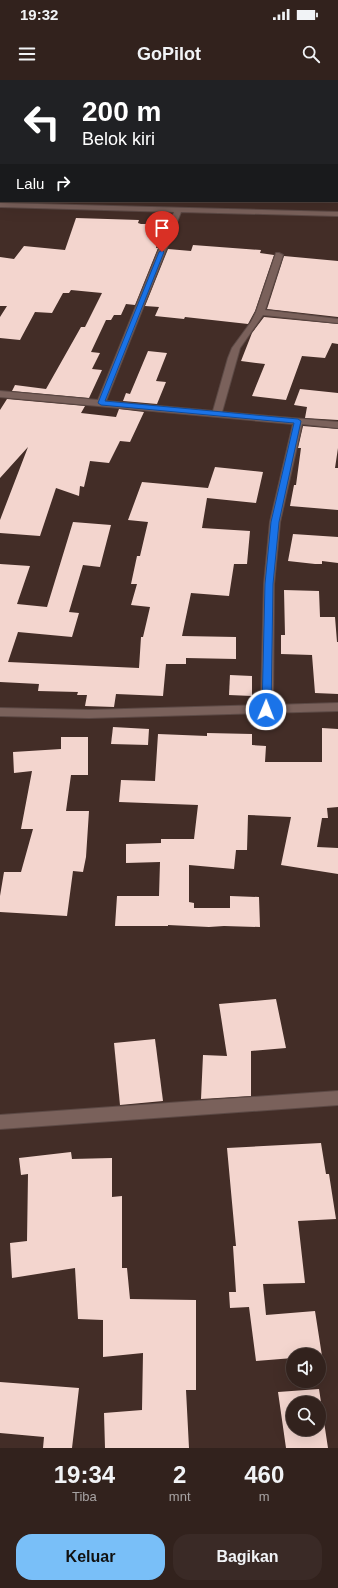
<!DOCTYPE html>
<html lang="id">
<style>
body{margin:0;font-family:Arial,sans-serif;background:#3a2a26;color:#f1f3f6;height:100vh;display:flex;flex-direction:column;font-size:15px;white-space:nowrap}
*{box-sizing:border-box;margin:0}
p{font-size:13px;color:#a8a4a4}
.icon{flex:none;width:22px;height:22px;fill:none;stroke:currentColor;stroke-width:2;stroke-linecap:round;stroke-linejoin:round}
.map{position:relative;height:1368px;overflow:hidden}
.details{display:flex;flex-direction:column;background:#32221d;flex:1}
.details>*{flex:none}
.hud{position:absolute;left:0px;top:0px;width:338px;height:122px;box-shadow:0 4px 16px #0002,0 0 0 1px #4d3f3b;background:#202124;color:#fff;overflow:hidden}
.tools{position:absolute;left:286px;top:1268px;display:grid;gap:8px}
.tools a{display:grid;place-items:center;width:40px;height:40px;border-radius:50%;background:#32221d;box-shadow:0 4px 16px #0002,0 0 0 1px #4d3f3b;font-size:20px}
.pin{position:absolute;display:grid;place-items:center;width:34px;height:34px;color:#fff;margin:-41px -17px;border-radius:50% 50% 50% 0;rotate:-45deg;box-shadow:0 0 4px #0007}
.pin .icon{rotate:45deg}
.me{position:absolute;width:44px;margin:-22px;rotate:1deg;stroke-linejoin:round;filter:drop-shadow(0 0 3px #0008)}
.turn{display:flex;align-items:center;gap:14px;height:84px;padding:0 16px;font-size:18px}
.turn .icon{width:52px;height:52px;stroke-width:2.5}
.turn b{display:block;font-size:28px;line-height:34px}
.then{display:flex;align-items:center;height:38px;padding:0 16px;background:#0003;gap:8px;font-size:15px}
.eta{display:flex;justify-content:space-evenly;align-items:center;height:68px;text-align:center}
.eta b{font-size:24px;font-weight:700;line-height:28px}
.cta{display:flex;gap:8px;margin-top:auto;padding:8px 16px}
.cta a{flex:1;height:46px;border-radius:16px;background:#79bff8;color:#111;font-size:16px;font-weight:700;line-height:46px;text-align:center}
.cta a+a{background:#3a2a26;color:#f1f3f6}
.status{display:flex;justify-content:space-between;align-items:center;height:28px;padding:0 20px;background:#32221d;direction:ltr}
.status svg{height:11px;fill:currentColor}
header{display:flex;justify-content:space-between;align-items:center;height:52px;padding:0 16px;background:#32221d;font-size:18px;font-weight:700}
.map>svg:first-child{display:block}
.building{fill:#f3d5ce;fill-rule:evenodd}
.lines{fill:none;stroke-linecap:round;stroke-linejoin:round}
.minor-casing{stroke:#5c4945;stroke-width:2}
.minor{fill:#7a615b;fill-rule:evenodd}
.route{fill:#1a73e8;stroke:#114b97}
</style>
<div class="status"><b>19:32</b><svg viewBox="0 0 49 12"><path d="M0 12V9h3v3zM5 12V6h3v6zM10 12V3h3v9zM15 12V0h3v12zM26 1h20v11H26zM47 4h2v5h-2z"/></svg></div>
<header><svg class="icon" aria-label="menu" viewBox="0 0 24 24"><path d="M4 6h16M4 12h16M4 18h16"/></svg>GoPilot<svg class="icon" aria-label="search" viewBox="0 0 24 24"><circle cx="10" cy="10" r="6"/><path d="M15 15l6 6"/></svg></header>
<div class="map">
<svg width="338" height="1368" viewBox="0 0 338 1368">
<rect width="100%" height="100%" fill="#432d27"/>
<!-- building -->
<g class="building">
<path d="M76,138L139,140L138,143L141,144H161L156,168H158L135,225L126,224L121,235H114L111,240H106L91,272L100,273L92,289L102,290L89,318L12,311L15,305L46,309L81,247H85L102,213L71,210L69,213H63L52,233L35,232L20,260L0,258V237L7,226H0V177L14,179L24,166L65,170Z"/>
<path d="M193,165L261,170L260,173L274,175L255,231L248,244L185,237L184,239L155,236L159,227L145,226L168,169L191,171Z"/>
<path d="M284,176L338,181V237L267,229Z"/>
<path d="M264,237L338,244V264L332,263L325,278L302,276L286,320L252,316L265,284L241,281L252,253Z"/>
<path d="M148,271L167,273L156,301L166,302L157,324L123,321L126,313L130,314Z"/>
<path d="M300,309L338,313V340L305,338L307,327L294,325Z"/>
<path d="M7,319L85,326L81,333L116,337L119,329L144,332L130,362L120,361L109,383L90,381L84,407L80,406L79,416L56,408L40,456L0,453V440L28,367L0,398V330Z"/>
<path d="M303,346L338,349V368L335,388H338V430L290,426L294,405H296L301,368H298Z"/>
<path d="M215,387L263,392L256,423L207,418L202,448L250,451L247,484H234L229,516L191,513L182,556L236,557V579L186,578V584H166L163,616L116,614L114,627L85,626L87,615H77L78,612L38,611L39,604L0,602V484L30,486L17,524L47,527L73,442L111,445L100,487L83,485L69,532L79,533L72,557L18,552L8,582L139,588L141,557H143L150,527L131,525L137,504H131L137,476H140L148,442L128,440L142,402L208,408Z"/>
<path d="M293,454L338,457V483L322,481V484H315L288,481Z"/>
<path d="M284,510L319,511L320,537H335L337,562H338V614L315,613L312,575L281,574V555H285Z"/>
<path d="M230,595L252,596V616L229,615Z"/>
<path d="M113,647L149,649L148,665L111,664Z"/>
<path d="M322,648L338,649V727L327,728L328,738H322L317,767L338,768V794L281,785L291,737L248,735L247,770H236L234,789L189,785V822L194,823V828H230V816L259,817L260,847L224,846L209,847L168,845V846H115L117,816H159L160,782L126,783V764L161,763V759H194L198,725L119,722L121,700L155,701L158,654L207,656V653L252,654V665L266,666L265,682H322Z"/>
<path d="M61,657H88V695H71L66,731H89L86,777L83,792L73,791L67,836L0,832V816L4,792H21L33,749H21L32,691L14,693L13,672L61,669Z"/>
<path d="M276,919L286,968L251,971V1016L201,1019L203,975L227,976L219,924Z"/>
<path d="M155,959L163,1021L120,1025L114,963Z"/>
<path d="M321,1063L326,1094H329L336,1139L298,1141L305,1203L263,1204L266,1235L315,1231L322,1276L293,1275V1278L256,1281L249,1227L230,1228L229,1212H236L233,1166H236L227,1068Z"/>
<path d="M71,1072L72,1079L112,1078V1117L122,1116V1188H127L130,1219L196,1220V1310H186L189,1368H105L104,1333L142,1330L143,1273L103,1277V1240L78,1239L75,1188L12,1198L10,1163L27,1161L28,1094L21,1095L19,1078Z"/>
<path d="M0,1302L79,1308L72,1368H43L44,1357L0,1353Z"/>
<path d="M319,1309L328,1368H286L278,1312ZM293,1323H319V1349H293Z"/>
</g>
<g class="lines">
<defs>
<g id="minor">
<rect x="271" y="0" width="6" height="1"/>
<rect x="337" y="50" width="1" height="4"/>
<path d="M0,123L338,132V136L181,132L106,321L213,331L228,278L232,268L251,242L256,232L276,173H279L283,175L265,230L338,239V243L263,235L240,268L222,332L338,342V348L302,344L280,442L274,504L273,625L338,623V631L89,638L0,636V628L89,630L261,625L264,504L270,442L293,344L0,317V311L98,320L174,132L0,127Z"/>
<path d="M338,1011V1025L0,1049V1035Z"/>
</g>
</defs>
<!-- minor casing -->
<use href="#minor" class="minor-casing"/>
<!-- minor -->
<use href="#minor" class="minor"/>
</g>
<!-- route -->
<path class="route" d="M162,170L164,172L105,321L298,339L301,341L279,442L273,504L271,630L266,633L262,630L265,504L271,442L294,343L101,325L98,323L159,172Z"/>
</svg>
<div class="tools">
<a><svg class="icon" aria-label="sound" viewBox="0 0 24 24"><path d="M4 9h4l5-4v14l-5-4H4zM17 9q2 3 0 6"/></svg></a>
<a><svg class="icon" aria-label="search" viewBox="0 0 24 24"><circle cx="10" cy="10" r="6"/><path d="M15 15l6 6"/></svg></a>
</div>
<div class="pin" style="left:162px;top:172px;background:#d93025"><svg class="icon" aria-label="arrive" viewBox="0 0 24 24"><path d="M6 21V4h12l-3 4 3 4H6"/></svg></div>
<svg class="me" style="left:266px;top:630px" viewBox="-20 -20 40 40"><circle r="17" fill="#1a73e8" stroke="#fff" stroke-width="3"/><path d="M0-11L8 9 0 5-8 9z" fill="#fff"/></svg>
<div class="hud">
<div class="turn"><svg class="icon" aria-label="left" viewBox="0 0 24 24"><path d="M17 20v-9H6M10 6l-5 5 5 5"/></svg><div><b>200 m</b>Belok kiri</div></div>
<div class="then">Lalu<svg class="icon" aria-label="right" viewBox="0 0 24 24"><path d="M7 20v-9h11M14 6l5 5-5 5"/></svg></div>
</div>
</div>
<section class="details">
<div class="eta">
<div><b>19:34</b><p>Tiba</p></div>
<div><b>2</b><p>mnt</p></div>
<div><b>460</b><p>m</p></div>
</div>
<div class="cta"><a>Keluar</a><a>Bagikan</a></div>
</section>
